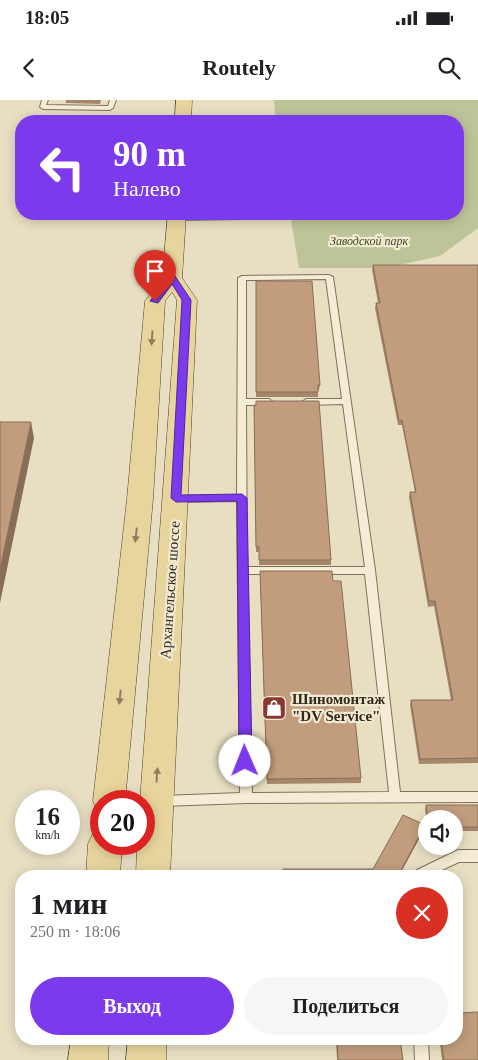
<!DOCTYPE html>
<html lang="ru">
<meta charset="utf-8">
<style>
body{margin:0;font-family:"Times New Roman",serif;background:#f6f6f6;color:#202124;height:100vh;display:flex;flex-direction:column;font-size:19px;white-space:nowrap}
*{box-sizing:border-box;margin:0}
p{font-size:16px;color:#757577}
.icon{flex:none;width:28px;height:28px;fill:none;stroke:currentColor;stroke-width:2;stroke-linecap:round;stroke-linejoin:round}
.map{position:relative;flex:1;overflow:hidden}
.side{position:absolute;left:15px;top:770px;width:448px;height:175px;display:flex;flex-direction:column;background:#fff;border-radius:20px;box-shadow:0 2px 12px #0003}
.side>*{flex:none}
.banner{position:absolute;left:15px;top:15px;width:449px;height:105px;border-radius:20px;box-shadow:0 2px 12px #0003;background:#7c3aed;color:#fff;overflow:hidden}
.buttons{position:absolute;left:418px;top:710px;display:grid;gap:10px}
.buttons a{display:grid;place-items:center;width:45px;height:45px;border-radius:50%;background:#fff;box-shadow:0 2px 12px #0003;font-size:25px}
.speed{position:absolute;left:15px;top:690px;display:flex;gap:10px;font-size:25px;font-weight:700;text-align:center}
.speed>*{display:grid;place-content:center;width:65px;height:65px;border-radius:50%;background:#fff;box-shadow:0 2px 12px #0003;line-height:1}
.speed small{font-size:12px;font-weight:400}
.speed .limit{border:8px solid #d22;background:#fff;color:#111}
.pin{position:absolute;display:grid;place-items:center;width:42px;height:42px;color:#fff;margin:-51px -21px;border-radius:50% 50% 50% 0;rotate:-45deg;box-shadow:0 0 5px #0007}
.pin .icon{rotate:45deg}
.me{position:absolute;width:55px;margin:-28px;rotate:359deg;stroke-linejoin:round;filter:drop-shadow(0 0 4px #0008)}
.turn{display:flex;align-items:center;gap:18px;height:105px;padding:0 15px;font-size:22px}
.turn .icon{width:65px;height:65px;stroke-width:2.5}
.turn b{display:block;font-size:35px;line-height:42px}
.round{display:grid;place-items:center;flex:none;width:52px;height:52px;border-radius:26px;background:#f6f6f6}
.summary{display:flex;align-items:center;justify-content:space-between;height:85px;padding:0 15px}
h1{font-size:30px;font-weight:600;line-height:38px}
.action{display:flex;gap:10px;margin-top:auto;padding:10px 15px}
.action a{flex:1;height:58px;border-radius:30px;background:#7c3aed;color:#fff;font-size:20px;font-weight:600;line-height:58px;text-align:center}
.action a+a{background:#f6f6f6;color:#202124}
.status{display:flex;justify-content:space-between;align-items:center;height:35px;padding:0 25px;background:#fff;direction:ltr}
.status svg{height:14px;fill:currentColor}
header{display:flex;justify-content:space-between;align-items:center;height:65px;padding:0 15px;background:#fff;font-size:22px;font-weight:600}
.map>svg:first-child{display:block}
.green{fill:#bdc598}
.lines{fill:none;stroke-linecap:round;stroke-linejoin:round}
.service-casing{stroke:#80715c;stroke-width:2}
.primary-casing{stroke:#4e3f2f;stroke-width:1}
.service{fill:#f4ecd5;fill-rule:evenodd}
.primary{fill:#e8d59e;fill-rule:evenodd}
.wall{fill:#a7876c}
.shaded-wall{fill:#886e58}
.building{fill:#c29d7d;stroke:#886e58}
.oneway{fill:#8d7f5e}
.route{fill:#7c3aed;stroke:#51269a}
.labels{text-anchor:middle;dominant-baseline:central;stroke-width:4.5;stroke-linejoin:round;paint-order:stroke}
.far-park-label{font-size:12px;font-style:italic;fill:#404c27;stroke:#f1e9d1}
.street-label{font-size:15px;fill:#32291e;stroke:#f1e9d1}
.poi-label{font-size:15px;font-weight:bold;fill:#32291e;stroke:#f1e9d1;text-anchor:start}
</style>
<div class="status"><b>18:05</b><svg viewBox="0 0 49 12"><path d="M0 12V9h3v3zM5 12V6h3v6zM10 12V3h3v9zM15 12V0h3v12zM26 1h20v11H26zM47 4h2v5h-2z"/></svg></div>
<header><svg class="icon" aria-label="back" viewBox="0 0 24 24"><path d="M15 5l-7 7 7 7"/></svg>Routely<svg class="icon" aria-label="search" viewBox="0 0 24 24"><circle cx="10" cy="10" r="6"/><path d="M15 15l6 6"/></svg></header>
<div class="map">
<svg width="478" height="960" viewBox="0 0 478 960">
<rect width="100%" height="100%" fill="#e8dfc3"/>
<!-- green -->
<path class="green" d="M274,0H478V128L440,156L386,168H299L290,114H458V21H276Z"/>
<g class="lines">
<defs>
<g id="service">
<path d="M42,0H48L46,5L108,6L110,0H116L113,8L110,10L43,9L40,7Z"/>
<path d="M244,114H251L243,119L176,120L173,118L176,116Z"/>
<path d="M329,175L333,177L375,470L400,692H478V702L246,703L162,706L158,705L156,701L158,697L162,696L240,693L237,401L176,402L171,399L176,396L237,395L238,178L242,176ZM326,179L342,299H306L302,302L306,305L343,304L365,467H247L246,305H269L273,302L269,299H246V180ZM247,474H365L389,692L252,693Z"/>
<path d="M458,750H478V762H459L429,776H415L417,770Z"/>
<path d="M414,939H428L429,960H415Z"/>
</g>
<g id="primary">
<path d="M176,0H192L191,21H175Z"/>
<path d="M168,114H186L182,178L197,200L170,776H136L137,744H144V701H140L177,200L172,192L165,201L153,399L125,701H101V712L97,711L93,701L127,399L145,201L162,178Z"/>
<path d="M101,730V744H122L120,776H86L88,744L93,733Z"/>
<path d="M71,939H109L108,960H68Z"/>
<path d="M128,939H166V960H126Z"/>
</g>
</defs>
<!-- service casing -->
<use href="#service" class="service-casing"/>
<!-- primary casing -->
<use href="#primary" class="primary-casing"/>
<!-- service -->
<use href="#service" class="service"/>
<!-- primary -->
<use href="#primary" class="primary"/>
</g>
<!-- wall -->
<g class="wall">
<path d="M66,0H101L100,4L66,3Z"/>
<path d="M373,165H478V663L419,664L410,605L411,600H451L434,506L428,507L409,397L410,392H415L402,325H398L375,208L376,203H378L372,170Z"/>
<path d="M256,181L320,285L319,290H318V297H256Z"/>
<path d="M254,305L331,460V465H259V452H256Z"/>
<path d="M260,476L333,481L361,678V683L267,684Z"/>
<path d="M426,705H478V731H454V719H427L425,710Z"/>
<path d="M336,939H414L412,944H401L403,960H337Z"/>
<path d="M429,939H456L478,960H442L440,943H430Z"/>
</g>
<!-- shaded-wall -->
<g class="shaded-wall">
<path d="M31,322L34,338L0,503V469Z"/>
<path d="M425,725L424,730L399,776H398Z"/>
</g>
<!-- building -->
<g class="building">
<path d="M373,165H478V658L420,659L411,600H453L435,501H429L410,392H416L402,320H399L376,203H380Z"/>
<path d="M256,181H312L320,285H318V292H256Z"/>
<path d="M256,301H319L331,460H259V447H256L254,305H256Z"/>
<path d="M0,322H31L0,469Z"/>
<path d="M260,471H332L333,481H341L361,678L267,679Z"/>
<path d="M426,705H478V727H454V719H428Z"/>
<path d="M403,715L425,725L398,776H284L283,769H373Z"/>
<path d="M478,912V960H444L441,939H431H456V913Z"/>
<path d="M337,939H414V940H400L403,960H338Z"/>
</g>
<!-- one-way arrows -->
<defs><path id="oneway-solid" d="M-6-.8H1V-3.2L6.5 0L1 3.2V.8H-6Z" transform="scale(1.25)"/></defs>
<g class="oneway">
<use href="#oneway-solid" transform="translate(152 238) rotate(94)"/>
<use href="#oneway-solid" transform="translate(136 435) rotate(96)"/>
<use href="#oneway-solid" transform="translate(120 597) rotate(96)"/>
<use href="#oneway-solid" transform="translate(157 675) rotate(-86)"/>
</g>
<!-- route -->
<path class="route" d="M169,176H175L191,200L181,395L242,394L247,398L252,661L250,665L245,666L241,665L239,661L237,401L176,402L171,398L182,200L172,184L158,203L150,201Z"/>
<!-- icons -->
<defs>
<symbol id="shop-square" viewBox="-11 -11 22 22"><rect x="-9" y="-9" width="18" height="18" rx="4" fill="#883733" stroke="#f1e9d1"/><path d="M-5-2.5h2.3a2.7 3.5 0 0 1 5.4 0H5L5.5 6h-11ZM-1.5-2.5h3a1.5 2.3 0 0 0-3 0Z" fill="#fff"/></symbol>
</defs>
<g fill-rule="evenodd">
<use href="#shop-square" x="260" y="594" width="28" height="28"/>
</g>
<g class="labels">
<!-- far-park labels -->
<g class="far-park-label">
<text x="369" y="141">Заводской парк</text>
</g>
<!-- street labels -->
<g class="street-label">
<text transform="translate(170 490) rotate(-86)">Архангельское шоссе</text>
</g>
<!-- poi labels -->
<g class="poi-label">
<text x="292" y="599">Шиномонтаж<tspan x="292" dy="17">"DV Service"</tspan></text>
</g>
</g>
</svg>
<div class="buttons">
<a><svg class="icon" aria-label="sound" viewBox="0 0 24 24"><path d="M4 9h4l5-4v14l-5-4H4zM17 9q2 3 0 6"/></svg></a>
</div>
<div class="speed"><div>16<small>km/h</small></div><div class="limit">20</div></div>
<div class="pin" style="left:155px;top:201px;background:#d93025"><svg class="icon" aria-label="arrive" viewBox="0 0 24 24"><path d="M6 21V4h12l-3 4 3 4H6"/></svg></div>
<svg class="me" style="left:245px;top:661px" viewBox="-20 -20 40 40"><circle r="19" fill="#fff"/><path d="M0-13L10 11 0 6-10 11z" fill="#7c3aed"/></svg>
<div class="banner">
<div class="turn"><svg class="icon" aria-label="left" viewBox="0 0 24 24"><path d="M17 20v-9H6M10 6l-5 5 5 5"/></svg><div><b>90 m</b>Налево</div></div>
</div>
<section class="side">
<div class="summary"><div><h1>1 мин</h1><p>250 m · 18:06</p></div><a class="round" style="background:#d93025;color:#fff"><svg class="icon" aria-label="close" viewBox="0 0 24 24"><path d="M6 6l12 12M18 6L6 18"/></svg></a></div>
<div class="action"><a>Выход</a><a>Поделиться</a></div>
</section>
</div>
